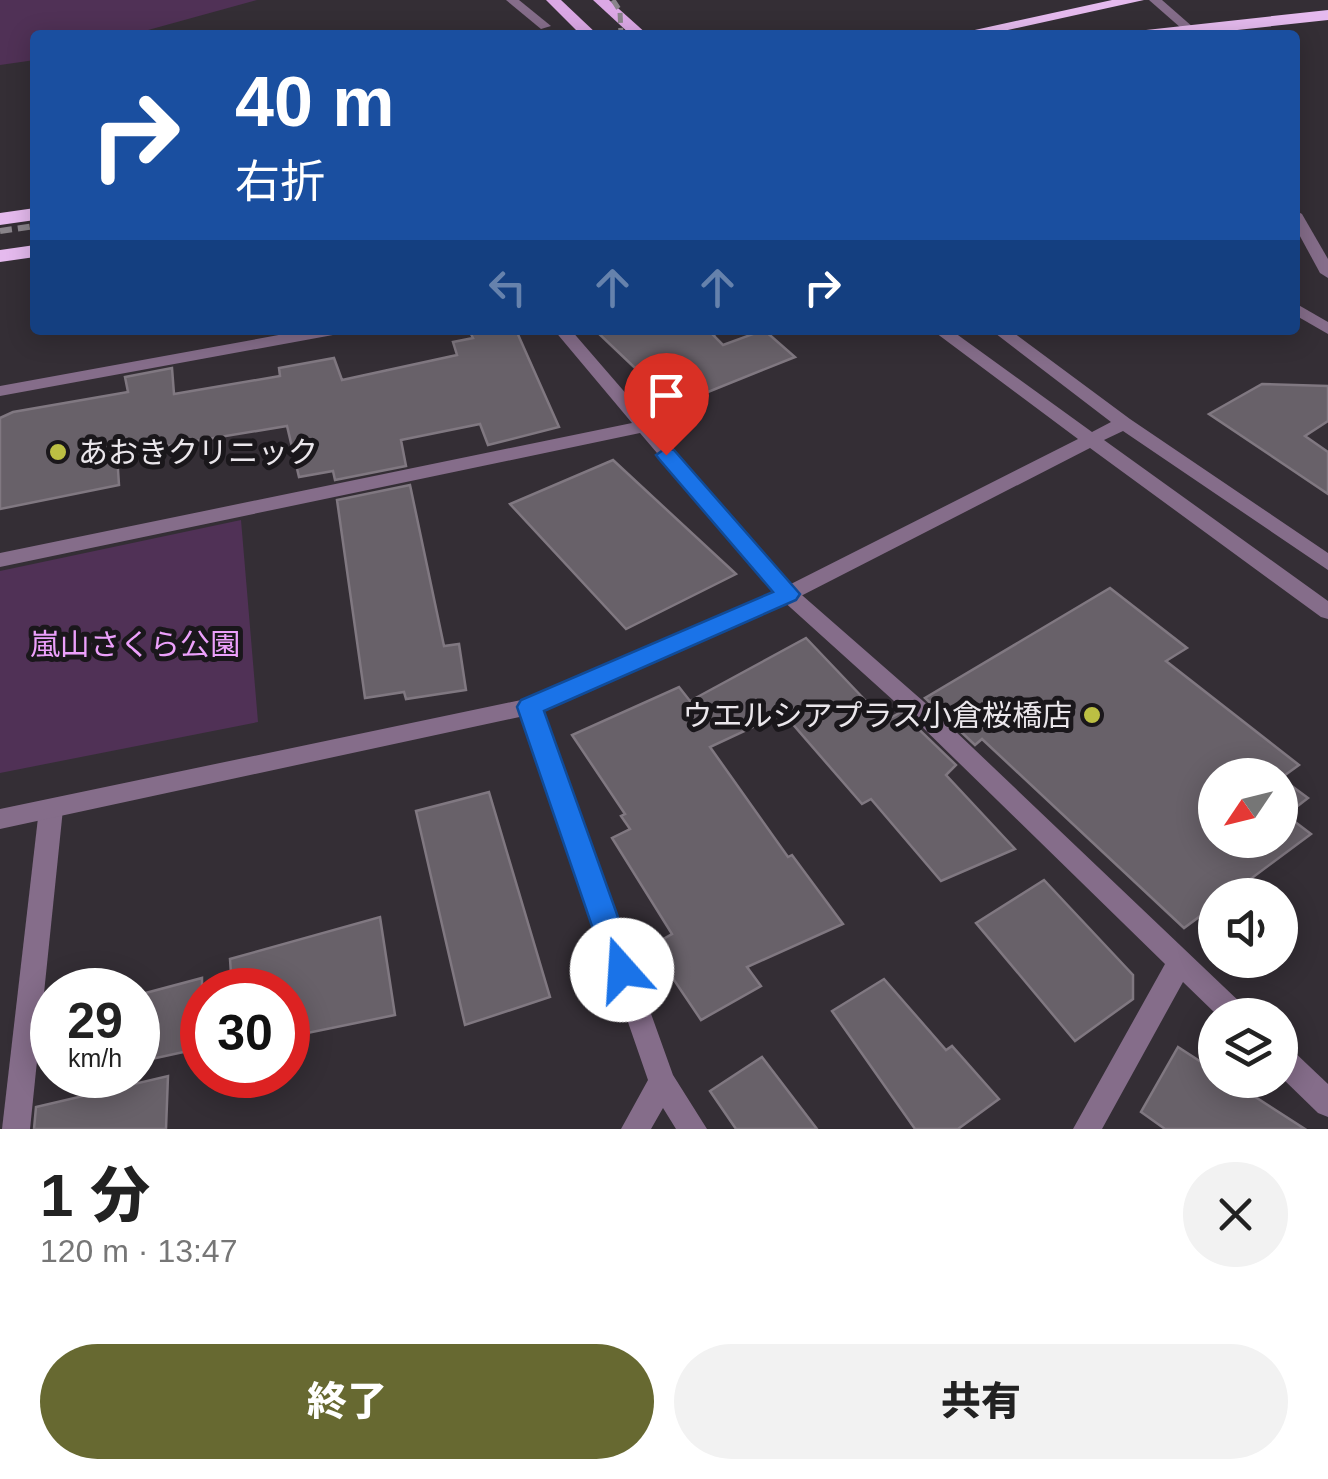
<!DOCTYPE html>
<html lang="ja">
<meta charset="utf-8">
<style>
body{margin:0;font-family:Arial,"Noto Sans JP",sans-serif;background:#f2f2f2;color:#222;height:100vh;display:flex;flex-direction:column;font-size:38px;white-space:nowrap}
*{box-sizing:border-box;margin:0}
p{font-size:32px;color:#767676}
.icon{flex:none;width:55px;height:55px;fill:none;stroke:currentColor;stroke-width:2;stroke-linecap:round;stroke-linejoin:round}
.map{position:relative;height:1129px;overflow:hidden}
.side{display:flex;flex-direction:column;background:#fff;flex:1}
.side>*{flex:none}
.guide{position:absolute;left:30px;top:30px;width:1270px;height:305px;border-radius:10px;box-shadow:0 5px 25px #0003;background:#1a4fa0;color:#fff;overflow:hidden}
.needle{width:65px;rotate:235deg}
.tools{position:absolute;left:1198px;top:758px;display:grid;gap:20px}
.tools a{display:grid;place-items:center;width:100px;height:100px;border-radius:50%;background:#fff;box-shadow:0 5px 25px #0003;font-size:50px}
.speed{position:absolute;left:30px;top:968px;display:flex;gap:20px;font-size:50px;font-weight:700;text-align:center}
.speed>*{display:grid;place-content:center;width:130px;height:130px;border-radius:50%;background:#fff;box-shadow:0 5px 25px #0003;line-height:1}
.speed small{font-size:25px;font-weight:400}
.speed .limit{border:15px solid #d22;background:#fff;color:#111}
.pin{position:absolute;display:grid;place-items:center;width:85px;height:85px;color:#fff;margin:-102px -42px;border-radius:50% 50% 50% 0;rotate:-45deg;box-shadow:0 0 10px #0007}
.pin .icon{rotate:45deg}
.me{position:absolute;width:110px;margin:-55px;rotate:341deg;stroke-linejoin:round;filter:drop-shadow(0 0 8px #0008)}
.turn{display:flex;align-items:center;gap:35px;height:210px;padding:0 40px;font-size:45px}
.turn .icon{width:130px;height:130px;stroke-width:2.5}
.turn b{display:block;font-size:70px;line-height:85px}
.lanes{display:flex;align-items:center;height:95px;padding:0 40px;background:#0003;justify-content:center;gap:50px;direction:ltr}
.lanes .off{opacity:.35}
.round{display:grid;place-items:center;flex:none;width:105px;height:105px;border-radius:52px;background:#f2f2f2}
.head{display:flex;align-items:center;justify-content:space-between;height:170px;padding:0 40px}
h1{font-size:60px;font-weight:800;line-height:75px}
.action{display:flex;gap:20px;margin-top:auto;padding:20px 40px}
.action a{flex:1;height:115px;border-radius:60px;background:#676931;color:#fff;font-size:40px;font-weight:800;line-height:115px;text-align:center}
.action a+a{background:#f2f2f2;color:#222}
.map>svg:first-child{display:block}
.green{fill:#503156}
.building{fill:#686169;stroke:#807881;stroke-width:2.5;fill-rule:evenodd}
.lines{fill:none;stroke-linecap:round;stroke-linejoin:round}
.minor{fill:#856d8a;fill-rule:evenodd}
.tertiary{fill:#856d8a;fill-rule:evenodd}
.primary{fill:#dba8e5;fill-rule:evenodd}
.trunk{fill:#e5baee;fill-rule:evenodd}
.rail-far1{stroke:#89848a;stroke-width:5;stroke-dasharray:10 5;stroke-linecap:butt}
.rail{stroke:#89848a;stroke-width:6;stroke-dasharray:12 6;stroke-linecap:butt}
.route{fill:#1a73e8;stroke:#114b97;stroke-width:2.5}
.poi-dot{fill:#bcbf43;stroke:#1a171b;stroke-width:4}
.labels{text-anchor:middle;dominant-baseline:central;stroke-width:10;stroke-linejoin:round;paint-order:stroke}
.poi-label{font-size:30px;fill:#eae6eb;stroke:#1a171b;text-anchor:start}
.park-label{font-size:30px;fill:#eca0fb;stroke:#1a171b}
</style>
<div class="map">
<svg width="1328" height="1129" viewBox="0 0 1328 1129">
<rect width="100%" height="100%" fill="#342e35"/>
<!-- green -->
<g class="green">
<path d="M0,0H257L130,35H35V60L0,65Z"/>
<path d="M241,520L258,722L0,773V571Z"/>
</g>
<!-- building -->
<g class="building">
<path d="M469,330H516L559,427L488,445L480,424L401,440L406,466L335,480L333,471L299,477L287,426L117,454L119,485L0,509V418L13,412L128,392L125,377L172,368L174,394L280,376L279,368L334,358L342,380L457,355L453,342L473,338Z"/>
<path d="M595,330H724L713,335L723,345L764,330L795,357L693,398L649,362L635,368Z"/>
<path d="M1262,384L1328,386V421L1305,436L1328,452V494L1209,414Z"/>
<path d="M613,460L736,574L626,629L510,504Z"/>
<path d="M410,485L444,646L459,644L466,690L406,699L404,692L365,698L337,500Z"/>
<path d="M1110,588L1187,648L1166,661L1299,765L1281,778L1308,798L1286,815L1311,834L1229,895H1215V905L1184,928L982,739L975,745L925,698ZM1215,775H1280V840H1215Z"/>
<path d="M806,638L885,721L901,712L956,765L946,775L1015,849L941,881L871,799L862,804L783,713L710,747L788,857L792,855L843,924L747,967L761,986L701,1020L651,946L672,934L612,838L630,829L621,816L625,814L572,735L679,687L690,701Z"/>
<path d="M489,792L550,997L465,1025L416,811Z"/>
<path d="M1044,880L1133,975V999L1075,1041L976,923Z"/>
<path d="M380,917L395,1015L288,1037V990H232L230,959Z"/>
<path d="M202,978V1048L138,1062V995Z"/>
<path d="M884,979L946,1050L952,1046L999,1099L958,1129H915L832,1011Z"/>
<path d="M1178,1047L1215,1071V1080H1229L1305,1129H1165L1141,1112Z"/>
<path d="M762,1057L817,1129H736L710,1091Z"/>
<path d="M168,1076L166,1129H34L36,1107Z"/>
</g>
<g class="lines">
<!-- minor -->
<g class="minor">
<path d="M506,0H519L551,26L541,29Z"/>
<path d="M1149,0H1162L1202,35H1189Z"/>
<path d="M1295,210L1302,214L1328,259V278L1320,273L1295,227Z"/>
<path d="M1295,303L1328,322V334L1295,315Z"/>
<path d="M306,330H341L333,335L0,396V386Z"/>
<path d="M554,330H571L795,589L931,708L1244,1006L1248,1015H1217L1183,982L1102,1129H1073L1165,964L915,720L781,599L640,433L0,567V553L632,423Z"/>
<path d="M530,698L538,701L541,707L673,1075L707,1129H676L663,1108L651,1129H621L648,1080L519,707L522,701Z"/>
<path d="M51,799L59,802L63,809L30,1129H2L39,809L43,802Z"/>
<path d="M1280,1044L1290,1048L1328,1084V1117L1318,1113L1280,1076Z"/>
</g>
<!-- tertiary -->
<path class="tertiary" d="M932,330H951L1092,432L1111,422L991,330H1010L1130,419L1328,553V570L1123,431L1104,440L1328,601V619L1321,617L1090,448L795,599L538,713L0,829V809L526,699L781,589L1078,439Z"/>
<!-- primary -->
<g class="primary">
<path d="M546,0H561L598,35H581Z"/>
<path d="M593,0H609L648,35H631Z"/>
</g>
<!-- trunk -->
<g class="trunk">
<path d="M1112,0H1144L985,35H952Z"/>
<path d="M1328,10V20L1191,35H1138L1146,30Z"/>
<path d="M35,208V220L0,225V213Z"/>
<path d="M35,245V257L0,262V250Z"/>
</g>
<!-- rail-far1 -->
<path class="rail-far1" d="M613,0L620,11L621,35"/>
<!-- rail -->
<path class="rail" d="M0,231L35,226"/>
</g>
<!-- route -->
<path class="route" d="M666,448L674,450L800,594L796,600L544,711L637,970L633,979L622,983L612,979L607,970L517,707L521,700L773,592L659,459L656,455Z"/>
<!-- markers -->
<g class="poi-dot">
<circle cx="58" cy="452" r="10"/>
<circle cx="1092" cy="715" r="10"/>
</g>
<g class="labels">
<!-- poi labels -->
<g class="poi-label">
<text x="78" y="452">あおきクリニック</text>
<text x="1072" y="715" text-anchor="end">ウエルシアプラス小倉桜橋店</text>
</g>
<!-- park labels -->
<g class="park-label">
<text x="135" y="644">嵐山さくら公園</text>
</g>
</g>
</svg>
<div class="tools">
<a><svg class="needle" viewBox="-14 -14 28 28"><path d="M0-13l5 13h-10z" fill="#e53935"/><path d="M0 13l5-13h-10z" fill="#767676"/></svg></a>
<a><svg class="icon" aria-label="sound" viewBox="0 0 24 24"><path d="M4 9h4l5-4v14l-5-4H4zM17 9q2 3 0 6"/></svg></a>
<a><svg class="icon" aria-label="layers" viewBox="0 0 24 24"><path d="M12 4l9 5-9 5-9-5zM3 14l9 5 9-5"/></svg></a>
</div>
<div class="speed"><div>29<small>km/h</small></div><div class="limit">30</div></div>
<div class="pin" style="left:666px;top:455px;background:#d93025"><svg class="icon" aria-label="arrive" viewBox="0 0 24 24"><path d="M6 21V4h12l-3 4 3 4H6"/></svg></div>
<svg class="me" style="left:622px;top:970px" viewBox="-20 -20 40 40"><circle r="19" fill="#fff"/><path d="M0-13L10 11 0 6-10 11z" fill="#1a73e8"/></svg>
<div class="guide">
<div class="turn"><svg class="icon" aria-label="right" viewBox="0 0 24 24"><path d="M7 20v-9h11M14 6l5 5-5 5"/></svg><div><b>40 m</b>右折</div></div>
<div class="lanes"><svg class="icon off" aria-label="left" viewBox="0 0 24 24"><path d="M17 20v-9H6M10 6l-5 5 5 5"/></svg><svg class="icon off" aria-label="ahead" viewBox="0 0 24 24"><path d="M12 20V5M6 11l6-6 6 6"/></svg><svg class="icon off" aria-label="ahead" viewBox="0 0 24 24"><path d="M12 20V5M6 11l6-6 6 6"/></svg><svg class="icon" aria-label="right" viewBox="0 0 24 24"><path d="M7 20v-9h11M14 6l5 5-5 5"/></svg></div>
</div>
</div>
<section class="side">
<div class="head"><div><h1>1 分</h1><p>120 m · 13:47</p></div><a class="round"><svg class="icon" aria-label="close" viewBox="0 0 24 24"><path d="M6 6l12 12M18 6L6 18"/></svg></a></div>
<div class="action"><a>終了</a><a>共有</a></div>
</section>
